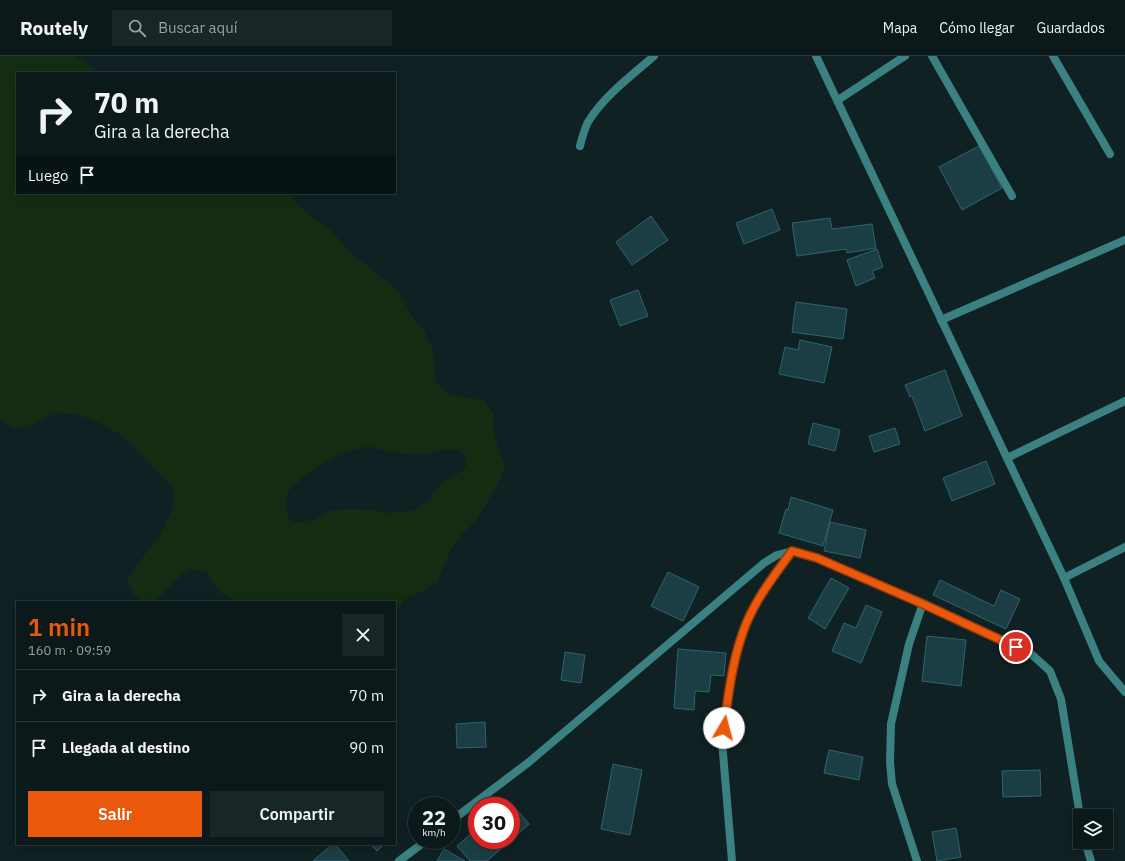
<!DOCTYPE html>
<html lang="es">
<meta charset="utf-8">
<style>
body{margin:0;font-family:"IBM Plex Sans",sans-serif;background:#192627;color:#f1f3f6;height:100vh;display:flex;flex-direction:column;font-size:15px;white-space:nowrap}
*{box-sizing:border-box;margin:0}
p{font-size:13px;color:#9aa0a2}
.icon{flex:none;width:22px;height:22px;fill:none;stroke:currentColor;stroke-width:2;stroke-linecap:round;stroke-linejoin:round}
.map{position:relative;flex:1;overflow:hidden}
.details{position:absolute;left:16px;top:545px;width:380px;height:244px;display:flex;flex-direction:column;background:#0b191a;border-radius:0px;box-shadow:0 2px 10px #0003,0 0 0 1px #2b3839}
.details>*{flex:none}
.guide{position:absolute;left:16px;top:16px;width:380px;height:122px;border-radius:0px;box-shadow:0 2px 10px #0003,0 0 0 1px #2b3839;background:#0b191a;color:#f1f3f6;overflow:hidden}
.controls{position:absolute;left:1073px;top:753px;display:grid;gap:8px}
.controls a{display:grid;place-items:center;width:40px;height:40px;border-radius:0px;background:#0b191a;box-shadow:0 2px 10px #0003,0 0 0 1px #2b3839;font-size:20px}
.speed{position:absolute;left:408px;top:741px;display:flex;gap:8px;font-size:20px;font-weight:700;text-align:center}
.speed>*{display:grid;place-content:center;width:52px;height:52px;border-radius:50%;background:#0b191a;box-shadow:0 2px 10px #0003,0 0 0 1px #2b3839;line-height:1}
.speed small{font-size:10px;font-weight:400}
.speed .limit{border:6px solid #d22;background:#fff;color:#111}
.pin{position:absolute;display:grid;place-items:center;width:34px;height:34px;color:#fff;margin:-17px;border:2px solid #fff;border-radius:50%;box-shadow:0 1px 4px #0007}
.me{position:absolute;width:44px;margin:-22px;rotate:8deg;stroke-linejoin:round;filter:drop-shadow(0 0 3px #0008)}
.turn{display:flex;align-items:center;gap:14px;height:84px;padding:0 12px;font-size:18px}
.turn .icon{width:52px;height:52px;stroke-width:2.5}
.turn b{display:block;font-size:28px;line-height:34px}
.then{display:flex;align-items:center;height:38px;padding:0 12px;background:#0003;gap:8px;font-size:15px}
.round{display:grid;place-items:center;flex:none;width:42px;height:42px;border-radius:0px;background:#192627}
.summary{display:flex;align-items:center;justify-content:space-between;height:68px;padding:0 12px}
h1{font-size:24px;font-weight:600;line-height:30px;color:#ea580c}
.action{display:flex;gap:8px;margin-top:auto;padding:8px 12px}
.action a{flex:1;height:46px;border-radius:0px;background:#ea580c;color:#fff;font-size:16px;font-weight:600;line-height:46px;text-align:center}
.action a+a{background:#192627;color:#f1f3f6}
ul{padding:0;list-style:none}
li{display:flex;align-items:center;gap:12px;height:52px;padding:0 12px;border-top:1px solid #2b3839}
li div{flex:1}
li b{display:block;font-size:15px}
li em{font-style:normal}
header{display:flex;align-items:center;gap:24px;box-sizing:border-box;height:56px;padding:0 20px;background:#0b191a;border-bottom:1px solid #2b3839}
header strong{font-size:19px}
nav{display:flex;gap:22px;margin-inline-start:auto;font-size:14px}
.search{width:280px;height:36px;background:#192627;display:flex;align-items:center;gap:10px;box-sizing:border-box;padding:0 14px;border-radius:0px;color:#9aa0a2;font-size:15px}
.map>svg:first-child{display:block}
.green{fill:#142d12;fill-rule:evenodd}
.building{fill:#1b3d44;stroke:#2e656f}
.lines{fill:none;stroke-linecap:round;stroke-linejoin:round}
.service{stroke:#3b8181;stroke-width:8}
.minor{stroke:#3b8181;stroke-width:8}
.route-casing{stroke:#983908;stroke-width:10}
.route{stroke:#ea580c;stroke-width:7}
</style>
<header>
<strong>Routely</strong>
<div class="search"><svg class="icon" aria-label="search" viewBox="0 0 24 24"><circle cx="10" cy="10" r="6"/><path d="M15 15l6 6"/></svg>Buscar aquí</div>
<nav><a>Mapa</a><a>Cómo llegar</a><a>Guardados</a></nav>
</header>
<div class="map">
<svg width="1125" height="805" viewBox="0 0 1125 805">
<rect width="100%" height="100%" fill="#0f2123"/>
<!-- green -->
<path class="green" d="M0,0H74L87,7L100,17H17V137H289L298,149L312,161L327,170L353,199L394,231L404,245L412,261L424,274L432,292L436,327L449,339L484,344L494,358L493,375L505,410L497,430L476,465L463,477L452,492L437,526L422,536L406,542L395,557V546H240C222,540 216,532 206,516L189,513C175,523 166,535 154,546H148L135,540L127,524L148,494L160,480L174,448V431C158,417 145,401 129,386C116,373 79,355 60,357C49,358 40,366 30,370C25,373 17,372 12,373L0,362ZM368,390L390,396L423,399L440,394L449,393L458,394L465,399L467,408L462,415L441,427L428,445L412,455L390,457L373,454L350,453L332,454L316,463L308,465L298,467L290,464C287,457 285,448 287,440C288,434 293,430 298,426C317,407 343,397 368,390Z"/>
<!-- building -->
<g class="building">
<path d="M979,90L1002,132L962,154L939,111Z"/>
<path d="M772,153L780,174L744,188L736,167Z"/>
<path d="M651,160L668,184L632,209L616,186Z"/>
<path d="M830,162L832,173L872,168L876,192L847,197L846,193L797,200L792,167Z"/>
<path d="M877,193L883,211L872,215L875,222L856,230L847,204Z"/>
<path d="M638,234L648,260L620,270L610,244Z"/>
<path d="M796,246L847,253L843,283L792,276Z"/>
<path d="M800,284L832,291L824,327L779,318L785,291L798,294Z"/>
<path d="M945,314L962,360L925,375L912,340L910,341L905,329Z"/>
<path d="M813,367L840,374L835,395L808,388Z"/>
<path d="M895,372L900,388L874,396L869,380Z"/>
<path d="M986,405L995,428L952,445L943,422Z"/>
<path d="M791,441L833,454L823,490L779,477L786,453L788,454Z"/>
<path d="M830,466L866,474L860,502L824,495Z"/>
<path d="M668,516L699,531L683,565L651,550Z"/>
<path d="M831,522L849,532L825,573L808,562Z"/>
<path d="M940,524L994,550L1001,534L1020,543L1006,573L933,539Z"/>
<path d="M866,549L882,556L861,607L832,595L844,567L856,572Z"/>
<path d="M927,580L966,584L961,630L922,625Z"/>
<path d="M678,593L726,597L724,620L711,619L709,636L695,635L694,654L674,652Z"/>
<path d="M565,596L585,599L581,627L561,624Z"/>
<path d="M485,666L486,691L457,692L456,668Z"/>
<path d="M829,694L863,701L859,724L824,717Z"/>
<path d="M613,708L642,714L630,779L601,773Z"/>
<path d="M1040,714L1041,740L1003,741L1002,715Z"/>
<path d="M509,745L529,768L511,784V750H503Z"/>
<path d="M956,772L961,801L937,805L932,776Z"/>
<path d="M477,773V784H511L487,805H470L457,790Z"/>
<path d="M333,788H335L349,805H313Z"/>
<path d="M370,788H384L377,795Z"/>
<path d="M444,793L465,805H437Z"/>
</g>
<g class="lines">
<!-- service -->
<path class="service" d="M580,90C582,82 584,74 588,66C604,40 631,20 654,0"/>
<!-- minor -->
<g class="minor">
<path d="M816,0L1064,522L1099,605L1125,636"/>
<path d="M932,0L1012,140"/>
<path d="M1053,0L1110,98"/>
<path d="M838,44L905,0"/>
<path d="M941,264L1125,184"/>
<path d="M1007,402L1125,345"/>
<path d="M1064,522L1125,491"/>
<path d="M451,765L529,706L764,507L777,499L792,495"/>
<path d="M1085,786L1091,805"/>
<path d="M399,805L427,784"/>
<path d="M732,805L722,685L731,620L743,575L762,537L792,495L817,502L923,547L1030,597L1050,615L1061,643L1080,760"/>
<path d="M917,805L892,728L890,706L891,668L909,588L923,547"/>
</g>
</g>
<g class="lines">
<defs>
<path id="route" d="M724,672C728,640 732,607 743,576C753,546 774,520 792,495L817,502L923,548L1016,591"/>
</defs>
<!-- route casing -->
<use href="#route" class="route-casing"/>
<!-- route -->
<use href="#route" class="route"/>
</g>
</svg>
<div class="controls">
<a><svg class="icon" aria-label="layers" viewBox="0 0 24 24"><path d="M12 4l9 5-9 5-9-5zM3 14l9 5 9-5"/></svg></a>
</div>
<div class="speed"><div>22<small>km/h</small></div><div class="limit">30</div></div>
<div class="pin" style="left:1016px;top:591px;background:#d93025"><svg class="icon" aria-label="arrive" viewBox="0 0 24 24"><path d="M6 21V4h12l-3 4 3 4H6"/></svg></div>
<svg class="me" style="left:724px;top:672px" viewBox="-20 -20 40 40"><circle r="19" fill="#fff"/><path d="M0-13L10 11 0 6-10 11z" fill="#ea580c"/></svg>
<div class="guide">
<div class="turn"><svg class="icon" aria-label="right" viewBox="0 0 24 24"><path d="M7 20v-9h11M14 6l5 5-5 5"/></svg><div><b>70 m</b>Gira a la derecha</div></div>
<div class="then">Luego<svg class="icon" aria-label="arrive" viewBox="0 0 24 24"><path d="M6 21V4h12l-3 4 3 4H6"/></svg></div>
</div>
<section class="details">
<div class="summary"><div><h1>1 min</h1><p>160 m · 09:59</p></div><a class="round"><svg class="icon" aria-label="close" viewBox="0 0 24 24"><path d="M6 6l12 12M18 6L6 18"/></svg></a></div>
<ul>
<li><svg class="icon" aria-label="right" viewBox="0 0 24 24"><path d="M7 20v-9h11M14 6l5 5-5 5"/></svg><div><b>Gira a la derecha</b></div><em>70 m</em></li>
<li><svg class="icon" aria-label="arrive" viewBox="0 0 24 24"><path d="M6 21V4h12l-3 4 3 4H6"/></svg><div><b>Llegada al destino</b></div><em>90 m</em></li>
</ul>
<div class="action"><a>Salir</a><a>Compartir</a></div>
</section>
</div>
